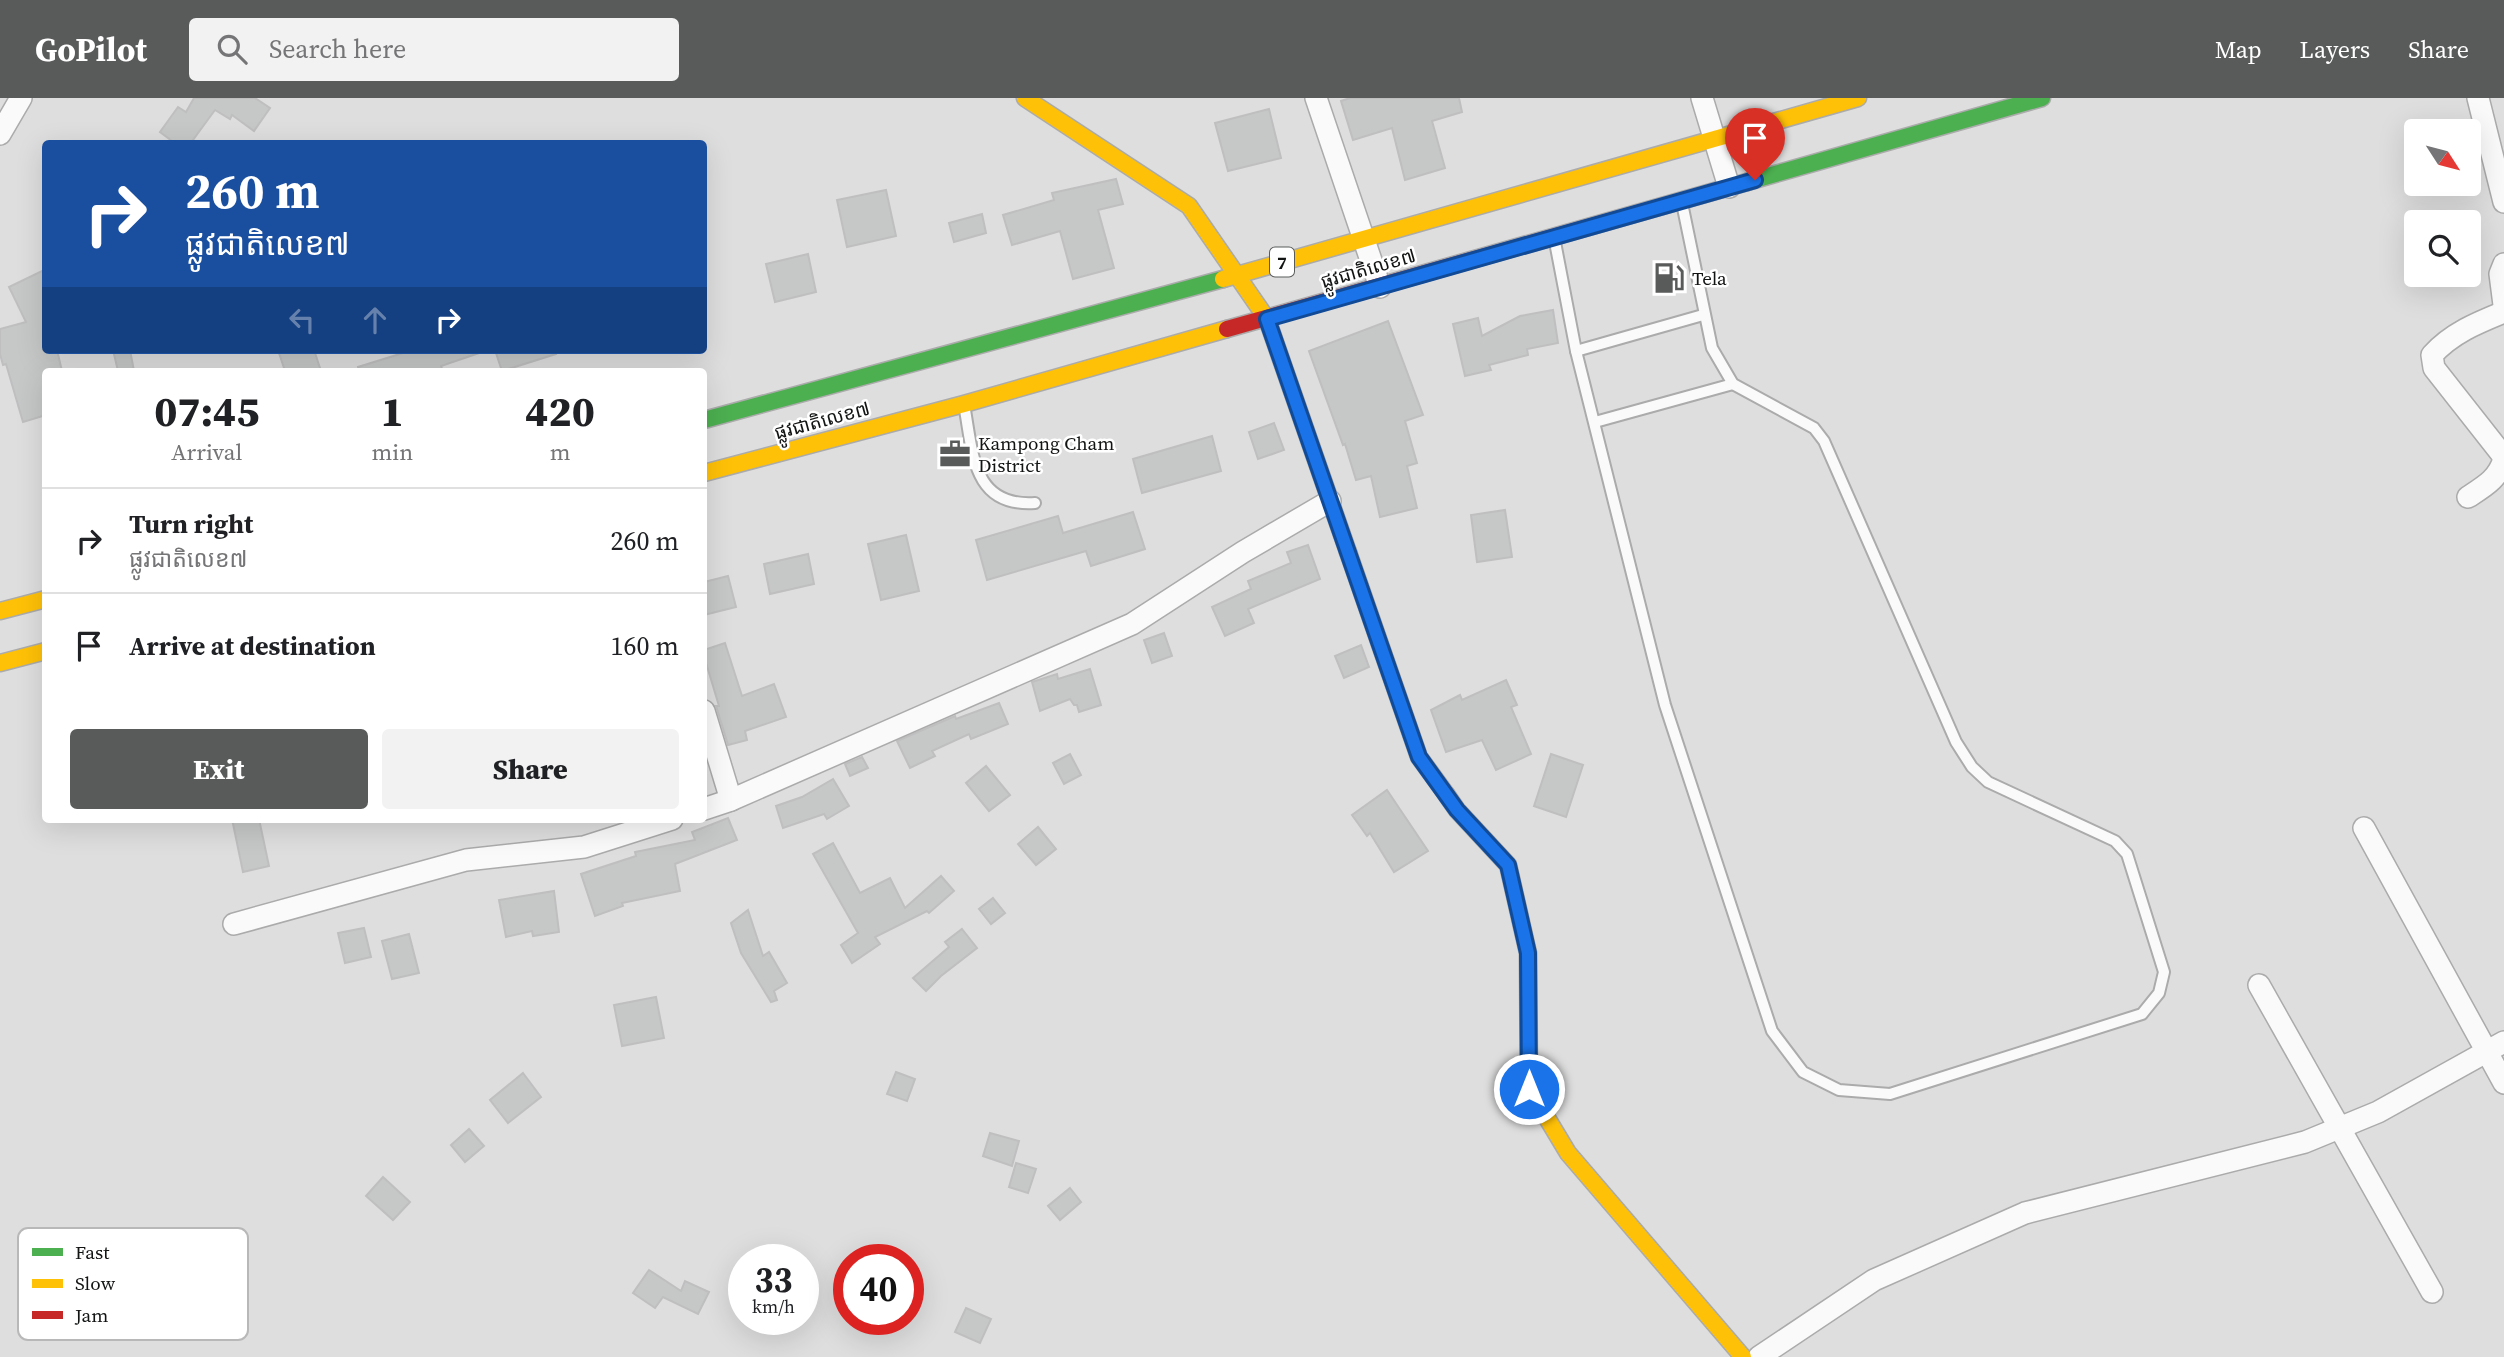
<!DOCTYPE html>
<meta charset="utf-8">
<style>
body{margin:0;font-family:"Source Serif 4","Noto Sans Khmer",serif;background:#f2f2f2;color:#202124;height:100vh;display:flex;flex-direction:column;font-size:26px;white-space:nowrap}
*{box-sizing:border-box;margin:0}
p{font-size:23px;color:#757577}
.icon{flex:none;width:38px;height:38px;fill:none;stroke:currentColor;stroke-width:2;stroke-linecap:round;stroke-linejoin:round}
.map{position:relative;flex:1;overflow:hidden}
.sheet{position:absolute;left:42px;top:270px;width:665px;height:455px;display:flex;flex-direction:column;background:#fff;border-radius:7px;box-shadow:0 7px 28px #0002}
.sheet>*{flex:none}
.guide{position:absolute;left:42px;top:42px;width:665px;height:214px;border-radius:7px;box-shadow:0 7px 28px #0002;background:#1a4fa0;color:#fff;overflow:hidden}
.needle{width:46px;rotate:126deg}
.buttons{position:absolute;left:2404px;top:21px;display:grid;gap:14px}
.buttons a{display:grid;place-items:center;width:77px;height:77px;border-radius:7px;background:#fff;box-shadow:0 7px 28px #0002;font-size:35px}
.speed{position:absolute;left:728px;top:1146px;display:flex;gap:14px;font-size:35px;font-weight:700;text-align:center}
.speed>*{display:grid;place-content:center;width:91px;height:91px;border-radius:50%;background:#fff;box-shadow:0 7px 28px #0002;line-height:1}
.speed small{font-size:18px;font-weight:400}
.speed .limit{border:10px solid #d22;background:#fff;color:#111}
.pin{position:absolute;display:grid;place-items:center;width:60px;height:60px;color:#fff;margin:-72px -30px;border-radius:50% 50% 50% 0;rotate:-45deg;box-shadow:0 0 7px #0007}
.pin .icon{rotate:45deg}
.me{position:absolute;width:77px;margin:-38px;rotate:0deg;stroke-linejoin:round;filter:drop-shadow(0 0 5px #0008)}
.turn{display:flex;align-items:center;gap:24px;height:147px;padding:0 28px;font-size:32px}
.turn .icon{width:91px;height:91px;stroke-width:2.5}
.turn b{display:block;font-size:49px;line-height:60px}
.lanes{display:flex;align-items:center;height:66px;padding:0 28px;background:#0003;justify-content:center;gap:35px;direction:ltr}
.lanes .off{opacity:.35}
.eta{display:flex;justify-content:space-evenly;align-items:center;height:119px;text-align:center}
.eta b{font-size:42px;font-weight:800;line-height:49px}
.primary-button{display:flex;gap:14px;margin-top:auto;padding:14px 28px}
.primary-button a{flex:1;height:80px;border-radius:7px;background:#595a5a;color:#fff;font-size:28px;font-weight:800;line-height:80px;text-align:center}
.primary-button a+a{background:#f2f2f2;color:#202124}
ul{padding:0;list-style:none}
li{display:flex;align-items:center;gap:21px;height:105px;padding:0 28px;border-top:2px solid #e0e0e0}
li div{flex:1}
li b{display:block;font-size:26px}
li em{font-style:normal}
header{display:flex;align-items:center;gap:42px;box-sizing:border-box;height:98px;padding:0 35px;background:#595a5a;color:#fff}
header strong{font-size:33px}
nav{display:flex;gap:38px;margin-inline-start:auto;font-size:24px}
.search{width:490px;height:63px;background:#f2f2f2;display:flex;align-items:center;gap:18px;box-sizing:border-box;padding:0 24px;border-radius:7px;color:#757577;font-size:26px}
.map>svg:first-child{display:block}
.building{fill:#c6c7c7;stroke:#bfbfc0;stroke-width:2}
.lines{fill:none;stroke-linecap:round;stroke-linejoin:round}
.lane-casing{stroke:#ababab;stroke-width:14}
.street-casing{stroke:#ababab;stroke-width:24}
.fast-casing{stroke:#ababab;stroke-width:19}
.slow-casing{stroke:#ababab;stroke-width:19}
.jam-casing{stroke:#ababab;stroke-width:19}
.lane{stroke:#fafafa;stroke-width:10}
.street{stroke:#fafafa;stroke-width:21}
.fast{stroke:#4caf50;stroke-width:16}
.slow{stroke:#ffc107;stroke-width:16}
.jam{stroke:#c62828;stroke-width:16}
.route-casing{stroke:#114b97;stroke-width:18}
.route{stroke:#1a73e8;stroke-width:12}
.labels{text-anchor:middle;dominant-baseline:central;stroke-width:5;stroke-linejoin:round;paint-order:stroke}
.shield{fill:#fff;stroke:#595a5a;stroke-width:2}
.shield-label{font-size:18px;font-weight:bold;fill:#121313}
.street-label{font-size:19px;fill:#121313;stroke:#fff}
.poi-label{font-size:19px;fill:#121313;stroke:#fff;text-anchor:start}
.key{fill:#fff;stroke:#b8b8b8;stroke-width:2}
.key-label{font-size:19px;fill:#121313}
</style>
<header>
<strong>GoPilot</strong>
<div class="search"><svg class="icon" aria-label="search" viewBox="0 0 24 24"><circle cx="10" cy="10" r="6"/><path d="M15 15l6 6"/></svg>Search here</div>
<nav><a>Map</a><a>Layers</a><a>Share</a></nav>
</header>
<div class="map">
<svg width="2504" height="1259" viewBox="0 0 2504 1259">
<rect width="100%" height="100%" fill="#dededf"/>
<!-- building -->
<g class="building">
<path d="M194,0H255L270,10L254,33L232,17L230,21L215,12L190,46H176L160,34L178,9L186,14Z"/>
<path d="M1350,0H1459L1462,14L1432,23L1445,70L1405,82L1392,30L1353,42L1341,3Z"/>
<path d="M1269,11L1281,60L1228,73L1215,25Z"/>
<path d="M1116,81L1123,106L1098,112L1114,170L1073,181L1060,133L1012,147L1003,117L1054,102L1052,95Z"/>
<path d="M886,92L896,138L847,149L837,102Z"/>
<path d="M982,116L986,135L954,144L949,125Z"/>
<path d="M808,156L816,194L775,204L766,166Z"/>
<path d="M46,171V252H57L62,273H46V317L23,324L6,266L3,267L0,256V231L26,224L9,189Z"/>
<path d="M1553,212L1558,245L1527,251L1528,257L1489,267L1491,272L1465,278L1453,226L1478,220L1482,238L1520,218Z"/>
<path d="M1388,223L1423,317L1405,323L1417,365L1407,368L1417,410L1380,419L1371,378L1356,382L1345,346L1343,347L1309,253Z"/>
<path d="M113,252H130L134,273H118Z"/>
<path d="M278,252H314L321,273H285Z"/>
<path d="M402,252H478L479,255L441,268L443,273H359L358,269L403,255Z"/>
<path d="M495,252H555L556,256L502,273Z"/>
<path d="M1274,325L1284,352L1258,361L1249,334Z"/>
<path d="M1212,338L1221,373L1142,395L1133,361Z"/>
<path d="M1505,412L1512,459L1477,464L1471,417Z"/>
<path d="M1133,414L1145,451L1091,468L1086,453L987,482L976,442L1058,418L1063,435Z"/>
<path d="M906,437L919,493L881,502L868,446Z"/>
<path d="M1308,447L1320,481L1248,511L1254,525L1225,538L1212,509L1251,491L1248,483L1291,465L1287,454Z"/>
<path d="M808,456L814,486L770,496L764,466Z"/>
<path d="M728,478L736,509L704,517V484Z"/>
<path d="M1164,535L1172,558L1152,565L1144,542Z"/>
<path d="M725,545L742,598L774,586L786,619L745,633L747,642L728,647L716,608H719L704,558V552Z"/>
<path d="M1361,547L1369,569L1344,580L1335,558Z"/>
<path d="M1090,571L1101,607L1079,614L1077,607H1074L1070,601L1040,613L1032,584L1057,576L1058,581Z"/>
<path d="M1506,582L1517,607L1511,609L1531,656L1496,672L1482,642L1446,654L1431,612L1460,597L1462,602Z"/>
<path d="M999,605L1008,626L971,641L969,636L932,653L935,658L910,670L897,643L955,618L956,621Z"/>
<path d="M1070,656L1081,677L1064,686L1053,665Z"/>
<path d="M1551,656L1583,667L1566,719L1534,708Z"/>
<path d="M862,659L868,670L850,678L845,666Z"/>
<path d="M986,668L1010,697L989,713L966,685Z"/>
<path d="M833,681L849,708L827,721L824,716L783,730L776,708L802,699Z"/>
<path d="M1387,692L1428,753L1394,774L1370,735L1367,738L1352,717Z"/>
<path d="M728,720L737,742L675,766L680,793L622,805L623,808L595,818L581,776L636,758L635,754L695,742L692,734Z"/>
<path d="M232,721H259L269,768L243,774Z"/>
<path d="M1038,729L1056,751L1036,767L1018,746Z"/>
<path d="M833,745L860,795L890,780L905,810L941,778L954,793L929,815L927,813L875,839L880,846L852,865L841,847L858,835L813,756Z"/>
<path d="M554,793L559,834L533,838L532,833L506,839L499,802Z"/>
<path d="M993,800L1005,815L991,826L979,811Z"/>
<path d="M748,812L763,858L769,854L787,885L774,893L777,902L771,904L741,855L731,825Z"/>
<path d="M364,830L371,859L345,865L338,835Z"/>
<path d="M962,831L977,850L941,878L926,893L913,880L949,849L945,844Z"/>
<path d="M409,836L419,875L392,881L382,843Z"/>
<path d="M656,899L664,940L622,948L614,907Z"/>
<path d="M896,974L915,981L907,1003L887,996Z"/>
<path d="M523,975L541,999L508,1025L490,1002Z"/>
<path d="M469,1031L484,1048L465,1064L451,1047Z"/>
<path d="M990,1035L1019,1043L1012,1068L983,1058Z"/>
<path d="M1016,1065L1036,1071L1028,1095L1009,1089Z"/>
<path d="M383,1079L410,1104L393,1122L366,1098Z"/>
<path d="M1070,1090L1081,1104L1060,1122L1048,1108Z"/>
<path d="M649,1172L681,1193L685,1183L709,1194L698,1216L663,1199L655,1210L633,1195Z"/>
<path d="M966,1210L991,1221L980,1245L955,1234Z"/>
</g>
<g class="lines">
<defs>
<g id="lane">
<path d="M1555,144L1576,253L1665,607L1772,933L1803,974L1839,992L1890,996L2142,916L2159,895L2164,874L2127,756L2115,743L1988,684L1972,669L1956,644L1824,343L1814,330L1733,286L1712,250L1683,110"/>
<path d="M1576,253L1703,217"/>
<path d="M965,312C973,358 974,409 1035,405"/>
<path d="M1595,324L1733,286"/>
</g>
<g id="street">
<path d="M1316,0L1380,189"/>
<path d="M1702,0L1729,89"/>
<path d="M2478,0L2504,104"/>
<path d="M0,36L21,0"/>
<path d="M2504,166L2500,176L2504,207"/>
<path d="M2504,214C2477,225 2452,235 2432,257L2434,270L2504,359"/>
<path d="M2468,399C2485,388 2498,381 2504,361"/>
<path d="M704,613L731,702"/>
<path d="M704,711L731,702L1132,526L1243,454L1330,403"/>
<path d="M2364,730L2504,985"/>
<path d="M234,826L466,762L584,749L672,721"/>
<path d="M2259,887L2432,1194"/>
<path d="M1759,1259L1874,1182L2025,1115L2305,1044L2378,1014L2504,944"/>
</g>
<g id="fast">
<path d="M1747,84L2042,0"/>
<path d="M704,322L1223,181"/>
<path d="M1446,696L1457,712L1508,767L1528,855L1529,991L1538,1005"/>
</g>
<g id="slow">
<path d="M1025,0L1189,108L1267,221L1348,454"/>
<path d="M1223,181L1858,0"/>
<path d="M704,375L964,306L1227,231"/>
<path d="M0,513L46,501"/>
<path d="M0,565L46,553"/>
<path d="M1538,1005L1568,1055L1743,1259"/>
</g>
<g id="jam">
<path d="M1227,231L1747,84"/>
<path d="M1348,454L1419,659L1446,696"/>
</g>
</defs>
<!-- lane casing -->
<use href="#lane" class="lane-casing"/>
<!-- street casing -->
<use href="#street" class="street-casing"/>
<!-- fast casing -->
<use href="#fast" class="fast-casing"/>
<!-- slow casing -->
<use href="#slow" class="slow-casing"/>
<!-- jam casing -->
<use href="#jam" class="jam-casing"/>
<!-- lane -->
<use href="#lane" class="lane"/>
<!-- street -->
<use href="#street" class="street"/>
<!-- fast -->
<use href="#fast" class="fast"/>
<!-- slow -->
<use href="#slow" class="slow"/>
<!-- jam -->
<use href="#jam" class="jam"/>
</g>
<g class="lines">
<defs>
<path id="route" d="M1529,991L1528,855L1508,767L1457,712L1419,659L1267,221L1755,82"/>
</defs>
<!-- route casing -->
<use href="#route" class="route-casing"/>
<!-- route -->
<use href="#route" class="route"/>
</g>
<!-- icons -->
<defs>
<symbol id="fuel-bare" viewBox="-9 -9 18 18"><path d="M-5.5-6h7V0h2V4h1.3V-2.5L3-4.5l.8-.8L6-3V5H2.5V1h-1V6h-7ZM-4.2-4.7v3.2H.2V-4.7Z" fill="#595a5a" stroke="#fff" stroke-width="2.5" paint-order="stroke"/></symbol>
<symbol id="office-bare" viewBox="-9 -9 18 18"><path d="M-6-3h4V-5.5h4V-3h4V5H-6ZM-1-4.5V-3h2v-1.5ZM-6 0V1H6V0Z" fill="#595a5a" stroke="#fff" stroke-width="2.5" paint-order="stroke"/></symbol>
</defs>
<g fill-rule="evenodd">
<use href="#fuel-bare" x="1647" y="158" width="44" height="44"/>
<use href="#office-bare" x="933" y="334" width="44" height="44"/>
</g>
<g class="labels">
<!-- shield labels -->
<rect class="shield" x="1270" y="149.5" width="24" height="29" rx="5"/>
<g class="shield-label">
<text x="1282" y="164">7</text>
</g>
<!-- street labels -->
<g class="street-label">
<text transform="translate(1368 170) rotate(-16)">ផ្លូវជាតិលេខ៧</text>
<text transform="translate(822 322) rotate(-15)">ផ្លូវជាតិលេខ៧</text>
</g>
<!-- poi labels -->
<g class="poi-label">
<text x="1692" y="180">Tela</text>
<text x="978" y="345">Kampong Cham<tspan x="978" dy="22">District</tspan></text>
</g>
</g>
<!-- legend -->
<rect x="18" y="1130" width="230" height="112" rx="10" class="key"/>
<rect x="32" y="1150" width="31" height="8" fill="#4caf50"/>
<rect x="32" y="1181" width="31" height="9" fill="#ffc107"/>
<rect x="32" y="1213" width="31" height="8" fill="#c62828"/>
<g class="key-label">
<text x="75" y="1161">Fast</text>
<text x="75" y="1192">Slow</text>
<text x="75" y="1224">Jam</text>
</g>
</svg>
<div class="buttons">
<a><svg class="needle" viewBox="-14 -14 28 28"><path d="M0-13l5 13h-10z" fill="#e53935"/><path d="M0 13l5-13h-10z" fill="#757577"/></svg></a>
<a><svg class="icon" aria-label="search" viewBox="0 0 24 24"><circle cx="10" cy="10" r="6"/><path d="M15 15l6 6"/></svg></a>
</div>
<div class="speed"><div>33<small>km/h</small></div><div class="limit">40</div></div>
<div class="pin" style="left:1755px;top:82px;background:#d93025"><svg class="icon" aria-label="arrive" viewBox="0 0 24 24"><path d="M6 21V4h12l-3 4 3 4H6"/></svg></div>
<svg class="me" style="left:1529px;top:991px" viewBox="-20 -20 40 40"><circle r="17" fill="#1a73e8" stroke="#fff" stroke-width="3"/><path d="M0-11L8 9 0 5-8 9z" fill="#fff"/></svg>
<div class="guide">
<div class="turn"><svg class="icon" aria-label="right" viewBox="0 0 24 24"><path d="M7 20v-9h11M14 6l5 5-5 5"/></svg><div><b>260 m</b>ផ្លូវជាតិលេខ៧</div></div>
<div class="lanes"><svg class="icon off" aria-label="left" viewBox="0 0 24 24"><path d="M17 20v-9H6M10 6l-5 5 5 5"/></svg><svg class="icon off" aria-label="ahead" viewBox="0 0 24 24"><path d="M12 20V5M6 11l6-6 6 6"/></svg><svg class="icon" aria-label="right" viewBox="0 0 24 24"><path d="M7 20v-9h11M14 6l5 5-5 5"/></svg></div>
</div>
<section class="sheet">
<div class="eta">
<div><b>07:45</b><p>Arrival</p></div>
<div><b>1</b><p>min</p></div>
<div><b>420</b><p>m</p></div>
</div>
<ul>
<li><svg class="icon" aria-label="right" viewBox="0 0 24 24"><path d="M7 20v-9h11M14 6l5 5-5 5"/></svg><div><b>Turn right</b><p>ផ្លូវជាតិលេខ៧</p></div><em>260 m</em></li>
<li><svg class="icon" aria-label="arrive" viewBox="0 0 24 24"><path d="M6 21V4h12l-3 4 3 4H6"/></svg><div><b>Arrive at destination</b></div><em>160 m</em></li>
</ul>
<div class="primary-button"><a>Exit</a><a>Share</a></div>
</section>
</div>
